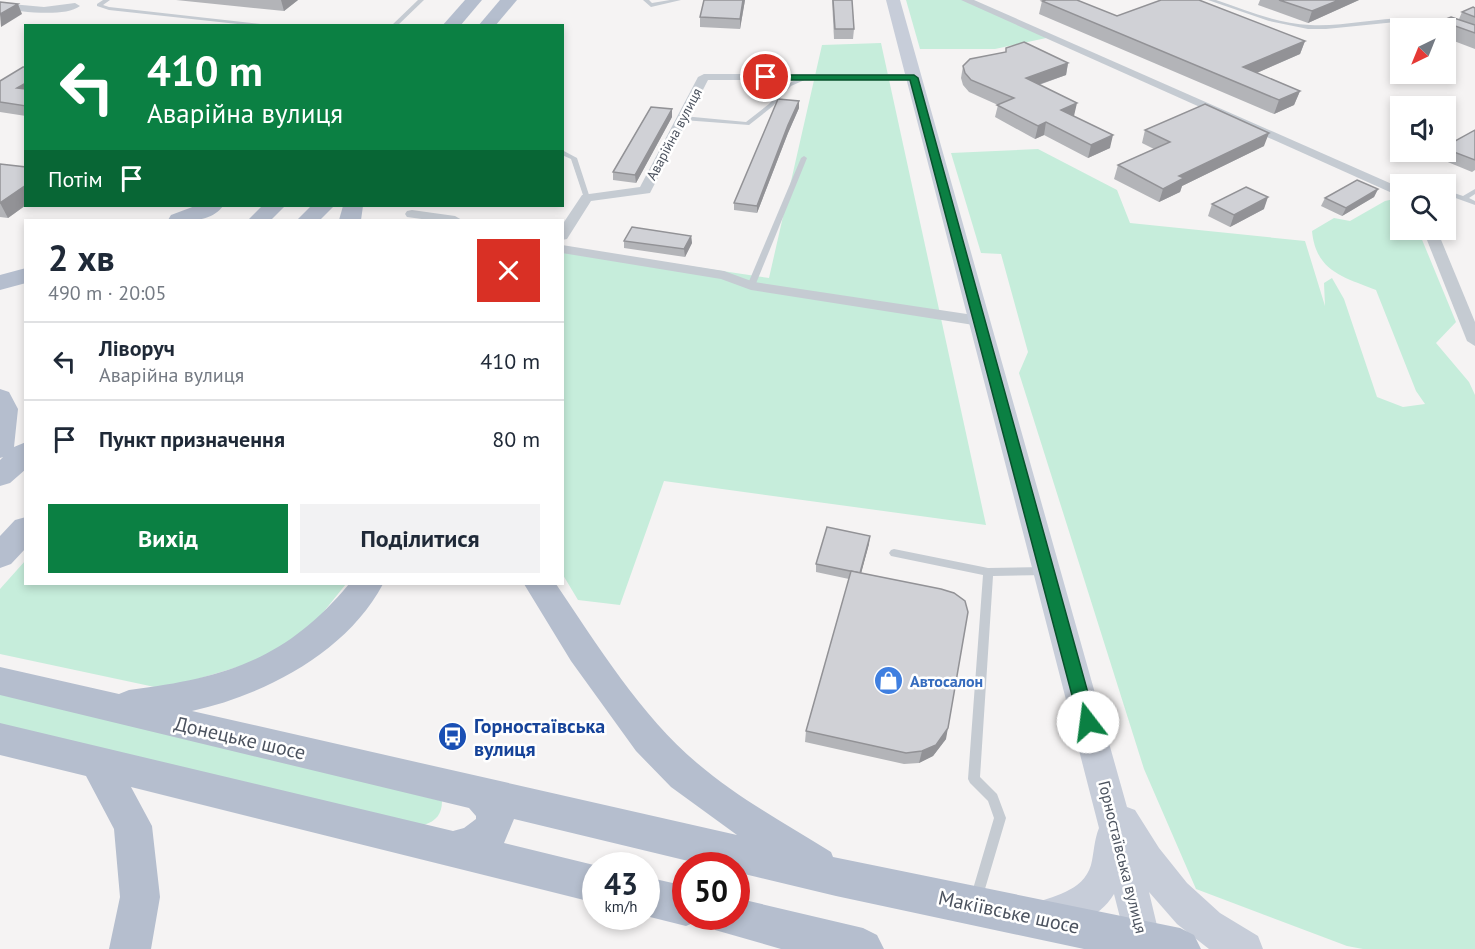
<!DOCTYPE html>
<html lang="uk">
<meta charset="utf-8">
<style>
body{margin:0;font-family:"PT Sans",sans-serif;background:#f2f2f3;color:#1f2937;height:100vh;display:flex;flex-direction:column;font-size:22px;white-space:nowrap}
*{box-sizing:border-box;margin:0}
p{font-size:20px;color:#747a83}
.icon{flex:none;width:33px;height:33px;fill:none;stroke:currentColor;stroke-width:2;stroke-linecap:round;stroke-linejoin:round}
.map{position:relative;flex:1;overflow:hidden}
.sheet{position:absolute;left:24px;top:219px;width:540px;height:366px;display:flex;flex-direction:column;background:#fff;border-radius:0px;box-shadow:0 3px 9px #0003}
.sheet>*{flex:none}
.guide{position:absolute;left:24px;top:24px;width:540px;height:183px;border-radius:0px;box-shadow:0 3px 9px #0003;background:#0b8043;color:#fff;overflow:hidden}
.needle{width:39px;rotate:223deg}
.tools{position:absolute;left:1390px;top:18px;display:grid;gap:12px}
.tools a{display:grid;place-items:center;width:66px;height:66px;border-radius:0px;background:#fff;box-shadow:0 3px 9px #0003;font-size:30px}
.speed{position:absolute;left:582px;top:852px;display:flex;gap:12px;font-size:30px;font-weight:700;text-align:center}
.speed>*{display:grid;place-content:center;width:78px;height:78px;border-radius:50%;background:#fff;box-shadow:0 3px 9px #0003;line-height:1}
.speed small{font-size:15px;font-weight:400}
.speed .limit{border:9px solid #d22;background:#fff;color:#111}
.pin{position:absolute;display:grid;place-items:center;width:51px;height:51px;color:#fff;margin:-26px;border:3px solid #fff;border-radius:50%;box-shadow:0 2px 6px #0007}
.me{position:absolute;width:66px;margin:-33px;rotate:345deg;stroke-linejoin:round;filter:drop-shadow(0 0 4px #0008)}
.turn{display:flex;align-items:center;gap:21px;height:126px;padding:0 24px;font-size:27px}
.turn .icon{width:78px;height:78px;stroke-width:2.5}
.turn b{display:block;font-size:42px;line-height:51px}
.then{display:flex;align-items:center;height:57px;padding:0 24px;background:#0003;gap:12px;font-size:22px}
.round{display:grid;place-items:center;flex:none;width:63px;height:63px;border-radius:0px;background:#f2f2f3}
.headline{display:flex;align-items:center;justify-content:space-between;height:102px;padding:0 24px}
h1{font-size:36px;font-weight:600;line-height:45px}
.button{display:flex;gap:12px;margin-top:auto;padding:12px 24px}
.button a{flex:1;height:69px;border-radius:0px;background:#0b8043;color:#fff;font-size:24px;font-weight:600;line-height:69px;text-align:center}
.button a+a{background:#f2f2f3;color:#1f2937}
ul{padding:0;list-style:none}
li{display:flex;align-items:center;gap:18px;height:78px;padding:0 24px;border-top:2px solid #e0e1e3}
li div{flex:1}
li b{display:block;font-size:22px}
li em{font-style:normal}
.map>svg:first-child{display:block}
.green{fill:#c6eddb}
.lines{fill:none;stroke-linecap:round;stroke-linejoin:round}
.lane{fill:#c5cbd2;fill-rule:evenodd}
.street{fill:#c5cbd2;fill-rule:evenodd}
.secondary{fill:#c7cdd9;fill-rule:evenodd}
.primary{fill:#b5bece;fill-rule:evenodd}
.wall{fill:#b3b4b8}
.shaded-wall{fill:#929296}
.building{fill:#d0d1d6;stroke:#929296;stroke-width:1.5}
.route{fill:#0b8043;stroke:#07532c;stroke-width:1.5}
.labels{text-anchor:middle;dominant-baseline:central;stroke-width:5;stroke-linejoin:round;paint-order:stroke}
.far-street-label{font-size:14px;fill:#4c535f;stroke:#fff}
.shop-label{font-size:16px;font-weight:bold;fill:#366cbe;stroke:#fff;text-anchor:start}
.street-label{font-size:16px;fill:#4c535f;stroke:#fff}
.near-transit-label{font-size:20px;font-weight:bold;fill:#164399;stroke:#fff;text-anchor:start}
.near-street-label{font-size:20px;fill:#4c535f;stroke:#fff}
</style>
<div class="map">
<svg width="1475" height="949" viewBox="0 0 1475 949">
<rect width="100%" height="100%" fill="#f5f3f3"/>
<!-- green -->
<g class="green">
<path d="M906,0H966L1051,37L995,49H920Z"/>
<path d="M881,43L986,525L664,481L620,605L578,600L563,575V247L769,278L822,45Z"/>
<path d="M1038,149L1117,190L1130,223L1305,241L1325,306L1324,283L1332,278L1344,299L1377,397L1403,407L1425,404L1416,391L1376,290C1344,277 1316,272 1312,231L1334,218L1350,221L1385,201L1394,199L1401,202V230H1418L1456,322L1436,343L1469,382L1475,395V949H1363L1347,946L1196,889L1144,769L1019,373L1028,352L1001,254L981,253L951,153Z"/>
<path d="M25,561L26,584H346L321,615L296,637L261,660L164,689L0,654V589Z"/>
<path d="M0,691L442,801C442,814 436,821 424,825L0,728Z"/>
</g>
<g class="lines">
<!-- lane -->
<g class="lane">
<path d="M103,0H110L103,5L109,7L278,26H257L109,10L97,6V4Z"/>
<path d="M418,0H424L397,26H391Z"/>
<path d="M643,0H649L652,3L670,0H681L651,7Z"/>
<path d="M1208,0H1216C1246,10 1277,24 1310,25C1354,28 1411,7 1452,27L1449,29L1431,24L1414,22H1396L1326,29H1308L1269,21Z"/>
<path d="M807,75L810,77L809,78L791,86L773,106L749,125L683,120L680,118L683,116L746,122L769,104L787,84Z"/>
<path d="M562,150L577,158L590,198L589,199H585L584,198L571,159L562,155Z"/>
<path d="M804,156L807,158L755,286L754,288H748L747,286L801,158Z"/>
<path d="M1475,189V194L1469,198L1475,201V205L1450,196L1446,197V193L1451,192L1463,196Z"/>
<path d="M894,549L988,568L1045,567L1048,568L1050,571L1048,574L1045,575L993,576L980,777L997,794L1006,818L982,899L980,903L976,905L972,903L970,899L994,818L988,801L970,783L968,779L983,575L891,556L889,553L891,550Z"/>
</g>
<!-- street -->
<g class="street">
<path d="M961,0H974L1401,188V197Z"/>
<path d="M0,3L44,7L75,3L80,6C64,18 20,11 0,9Z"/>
<path d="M704,74H914L920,77L914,80H708L650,193L591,201L567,239L562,240V225L582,195L640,187L698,77Z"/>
<path d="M412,210L455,216L462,220H429L407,217L405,214L407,211Z"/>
<path d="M1423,230H1437L1475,322V346L1467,341Z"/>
<path d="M562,245L724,271L754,282L980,316L988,321L980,326L751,290L721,279L562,253Z"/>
</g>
<!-- secondary -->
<path class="secondary" d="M886,0H900L1127,807L1135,810L1159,848L1187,883L1220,913L1258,936L1263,949H1209L1177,924L1149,892L1159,934L1166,949H1128L1114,894C1099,919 1070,928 1043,936L1030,931L1025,918L1030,905C1052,896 1083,892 1091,865C1094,853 1094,840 1099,828Z"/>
<!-- primary -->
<g class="primary">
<path d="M465,0H482L460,26H442Z"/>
<path d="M500,0H517L495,26H478Z"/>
<path d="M195,206H223C212,222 185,222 168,220L171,215Z"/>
<path d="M262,206H285L271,220H248Z"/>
<path d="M311,206H334L320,220H297Z"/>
<path d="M343,206H363L361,220H339Z"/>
<path d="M26,268V283L0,290V275Z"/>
<path d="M0,389L9,392L18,409L14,447L26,442V469L10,483L0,486V460L3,457L0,458Z"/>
<path d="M26,517V548L11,564L0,568V536L15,520Z"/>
<path d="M349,584H383C347,652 265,695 192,711L737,835L671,787L636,751L571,661L524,584H556C596,643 642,717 697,763C738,798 786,824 831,852L833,857L1180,928L1194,935L1201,949H1084L836,896L736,872V866H709L514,819L504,843L598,866H596V903L131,787L152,826L160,897L151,949H109L120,897L114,829L86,776L0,755V723L453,831L464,828L476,819V816L469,808L0,695V667L119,694L129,690C224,678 286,660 349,584Z"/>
<path d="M646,877L686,886V916H702L700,920L686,926L646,916Z"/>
<path d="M736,898L863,928L877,935L884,949H781L715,930L709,916H736Z"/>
</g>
</g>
<!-- wall -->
<g class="wall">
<path d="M176,0H298L284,11Z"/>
<path d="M704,0H745L740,29L700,27V17Z"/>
<path d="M832,0H852L854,29L853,39H834Z"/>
<path d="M1260,0H1359L1308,23L1258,5Z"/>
<path d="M1042,1L1117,16L1305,41L1300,54L1257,73L1300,91L1294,105L1274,114L1039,14Z"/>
<path d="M1475,8V49L1446,38V28H1437L1441,21L1459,19L1462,12Z"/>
<path d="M1068,63L1066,75L1039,85L1110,148L1088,158L1044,135L1035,139L995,117L998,105L969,92L963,85L961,78L963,66Z"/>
<path d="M26,67V116L0,112V81Z"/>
<path d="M799,101V108L788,133L757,213L734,210V203Z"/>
<path d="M672,109V117L636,183L613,180V172Z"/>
<path d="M1145,130L1264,146L1182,186L1180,192L1159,202L1114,179L1118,165L1154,149L1142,143Z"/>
<path d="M1475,130V170L1472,172L1438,158L1442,152H1446V146Z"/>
<path d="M0,164L26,167V205L8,218L0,217Z"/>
<path d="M1378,189L1374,197L1342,216L1321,206L1325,198Z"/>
<path d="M1212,204L1264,209L1230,227L1208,216Z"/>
<path d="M691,236L692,243L685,257L624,248V241Z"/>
<path d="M869,544L861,573L946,739L933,756L919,763L904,764L805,742L806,731L849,579L816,572V564Z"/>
</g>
<!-- shaded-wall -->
<g class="shaded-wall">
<path d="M281,0H298L284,11Z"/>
<path d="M743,0H745L740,29V19Z"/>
<path d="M1339,0H1359L1308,23L1312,11Z"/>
<path d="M18,4L22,14L1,27L0,14Z"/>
<path d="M1305,41L1300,54L1238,81L1243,67Z"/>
<path d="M1068,63L1066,75L1023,90L1026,78Z"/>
<path d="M26,83V97L17,88Z"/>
<path d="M1300,91L1294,105L1274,114L1279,100Z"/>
<path d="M799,101V108L788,133L757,213V206L788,125Z"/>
<path d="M1077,103L1074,116L1058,123L1061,110Z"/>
<path d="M672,109V117L636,183L635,175Z"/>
<path d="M1046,122L1044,135L1035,139L1038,126Z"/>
<path d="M1269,133L1264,146L1182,186L1180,192L1159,202L1163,189L1179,176Z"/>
<path d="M1113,135L1110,148L1088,158L1091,145Z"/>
<path d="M26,185V205L8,218L0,203Z"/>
<path d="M1378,189L1374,197L1342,216L1346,208Z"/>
<path d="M1268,197L1264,209L1230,227L1234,215Z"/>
<path d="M691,236L692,243L685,257L684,249Z"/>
<path d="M870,536L869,544L859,581L860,573Z"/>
<path d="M948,728L946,739L933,756L919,763L922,751Z"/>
</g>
<!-- building -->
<g class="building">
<path d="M704,0H743L740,19L700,17Z"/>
<path d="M833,0H852L854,29H835Z"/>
<path d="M1046,0H1077L1117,16L1161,0H1199L1305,41L1243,67L1300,91L1279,100L1042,1Z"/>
<path d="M1279,0H1339L1312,11Z"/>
<path d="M0,2L18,4L0,14Z"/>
<path d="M1473,7L1475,8V17L1462,12Z"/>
<path d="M1451,17L1475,25V33L1441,21Z"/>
<path d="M1024,42L1068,63L1026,78L1077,103L1061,110L1113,135L1091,145L1046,122L1038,126L997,105L1014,98L971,80L965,73L963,66L970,59L1006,52V48Z"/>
<path d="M23,67H26V83L17,88L26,89V106L0,102V81Z"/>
<path d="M778,99L799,101L788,125L757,206L734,203Z"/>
<path d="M1205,104L1269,133L1179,176L1184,178L1163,189L1118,165L1170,142L1145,130Z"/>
<path d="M651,107L672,109L635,175L613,172Z"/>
<path d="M1475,130V160L1446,149V146Z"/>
<path d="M0,164L26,167V185L0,203Z"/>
<path d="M1357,180L1378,189L1346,208L1325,198Z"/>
<path d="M1246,187L1268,197L1234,215L1212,204Z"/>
<path d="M632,227L691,236L684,249L624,241Z"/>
<path d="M827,527L870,536L860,573L816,564Z"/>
<path d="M851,571L941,589L954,593L965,601L968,612L948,728L936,745L922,751L906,753L806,731Z"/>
</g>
<!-- route -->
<path class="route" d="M914,75L918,78L1096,722L1094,727L1088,729L1082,727L1079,722L910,80H766L762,77L766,75Z"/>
<!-- icons -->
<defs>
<symbol id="shop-disc" viewBox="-11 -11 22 22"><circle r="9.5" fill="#3f7fe0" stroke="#fff"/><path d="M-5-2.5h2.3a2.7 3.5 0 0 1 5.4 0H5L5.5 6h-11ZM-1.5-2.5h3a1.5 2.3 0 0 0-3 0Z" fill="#fff"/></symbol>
<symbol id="bus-disc" viewBox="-11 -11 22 22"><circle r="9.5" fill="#1a4fb4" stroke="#fff"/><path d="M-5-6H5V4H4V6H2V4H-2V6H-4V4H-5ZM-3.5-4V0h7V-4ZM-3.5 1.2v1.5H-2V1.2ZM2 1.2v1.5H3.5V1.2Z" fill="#fff"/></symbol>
</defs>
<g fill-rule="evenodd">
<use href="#shop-disc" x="872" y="664" width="33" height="33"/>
<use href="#bus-disc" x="436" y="720" width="33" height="33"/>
</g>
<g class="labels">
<!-- far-street labels -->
<g class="far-street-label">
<text transform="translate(674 134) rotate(-62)">Аварійна вулиця</text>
</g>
<!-- shop labels -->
<g class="shop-label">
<text x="910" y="681">Автосалон</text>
</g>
<!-- street labels -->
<g class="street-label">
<text transform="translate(1123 857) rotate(76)">Горностаївська вулиця</text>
</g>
<!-- near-transit labels -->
<g class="near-transit-label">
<text x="474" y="726">Горностаївська<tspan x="474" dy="23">вулиця</tspan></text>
</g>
<!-- near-street labels -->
<g class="near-street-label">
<text transform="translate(240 738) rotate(13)">Донецьке шосе</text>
<text transform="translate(1009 912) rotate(12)">Макіївське шосе</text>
</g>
</g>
</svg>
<div class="tools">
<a><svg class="needle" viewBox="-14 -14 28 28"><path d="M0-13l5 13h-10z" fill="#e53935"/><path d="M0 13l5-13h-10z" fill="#747a83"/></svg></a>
<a><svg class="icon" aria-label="sound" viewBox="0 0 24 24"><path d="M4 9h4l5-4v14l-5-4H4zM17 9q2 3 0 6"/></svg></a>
<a><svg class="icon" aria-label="search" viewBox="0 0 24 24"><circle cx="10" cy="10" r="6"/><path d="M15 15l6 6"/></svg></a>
</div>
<div class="speed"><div>43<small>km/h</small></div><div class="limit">50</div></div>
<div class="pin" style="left:766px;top:77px;background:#d93025"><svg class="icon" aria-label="arrive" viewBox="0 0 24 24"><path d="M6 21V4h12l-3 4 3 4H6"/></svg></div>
<svg class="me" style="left:1088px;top:722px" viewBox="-20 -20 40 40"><circle r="19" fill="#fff"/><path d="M0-13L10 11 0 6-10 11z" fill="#0b8043"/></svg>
<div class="guide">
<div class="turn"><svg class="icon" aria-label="left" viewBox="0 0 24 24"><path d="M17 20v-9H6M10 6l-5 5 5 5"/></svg><div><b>410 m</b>Аварійна вулиця</div></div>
<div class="then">Потім<svg class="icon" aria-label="arrive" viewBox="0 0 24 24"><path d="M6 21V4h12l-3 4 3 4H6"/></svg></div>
</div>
<section class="sheet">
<div class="headline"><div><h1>2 хв</h1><p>490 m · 20:05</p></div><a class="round" style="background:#d93025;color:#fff"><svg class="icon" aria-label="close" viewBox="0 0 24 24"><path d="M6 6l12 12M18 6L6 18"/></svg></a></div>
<ul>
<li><svg class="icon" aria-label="left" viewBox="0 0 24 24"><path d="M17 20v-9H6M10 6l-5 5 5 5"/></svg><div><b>Ліворуч</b><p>Аварійна вулиця</p></div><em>410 m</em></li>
<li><svg class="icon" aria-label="arrive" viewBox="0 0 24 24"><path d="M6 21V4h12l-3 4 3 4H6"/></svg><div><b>Пункт призначення</b></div><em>80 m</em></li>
</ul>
<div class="button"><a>Вихід</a><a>Поділитися</a></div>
</section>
</div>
